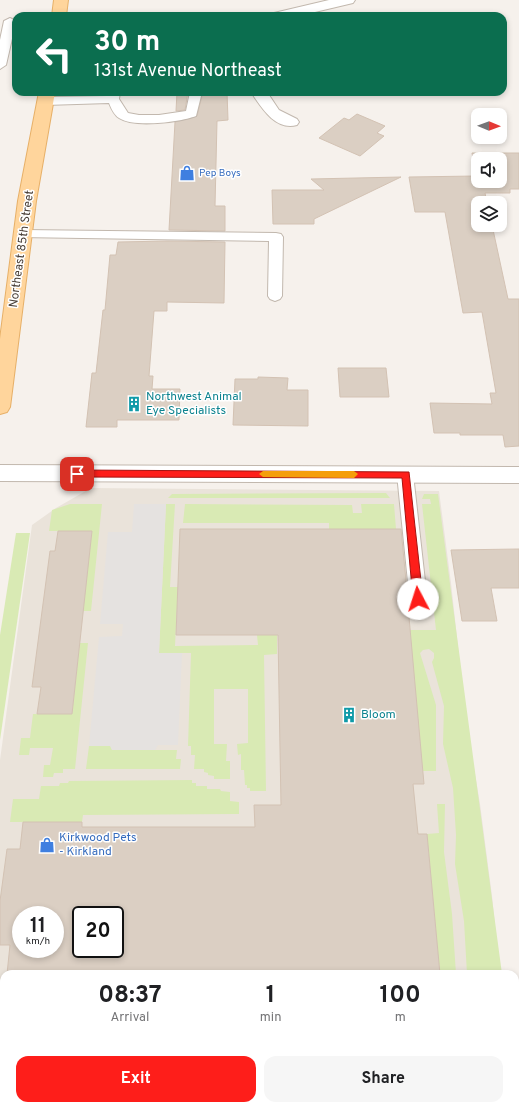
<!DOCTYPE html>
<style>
body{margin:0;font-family:Overpass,sans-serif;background:#f6f6f6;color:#202124;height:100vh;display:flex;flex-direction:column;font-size:15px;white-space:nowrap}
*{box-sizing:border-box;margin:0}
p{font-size:13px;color:#757577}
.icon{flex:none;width:22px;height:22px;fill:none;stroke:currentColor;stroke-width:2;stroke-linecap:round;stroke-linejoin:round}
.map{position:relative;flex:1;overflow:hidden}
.details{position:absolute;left:0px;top:970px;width:519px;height:140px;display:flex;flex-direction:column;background:#fff;border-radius:12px 12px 0 0;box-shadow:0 2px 6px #0003}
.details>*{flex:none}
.banner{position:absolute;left:12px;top:12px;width:495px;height:84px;border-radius:12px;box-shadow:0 2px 6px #0003;background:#0b6e4f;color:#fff;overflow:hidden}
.needle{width:26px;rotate:91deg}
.buttons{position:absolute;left:471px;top:108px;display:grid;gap:8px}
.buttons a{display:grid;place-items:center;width:36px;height:36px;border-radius:8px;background:#fff;box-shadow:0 2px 6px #0003;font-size:20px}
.speed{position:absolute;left:12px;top:906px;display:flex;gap:8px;font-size:20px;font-weight:700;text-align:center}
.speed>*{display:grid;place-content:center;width:52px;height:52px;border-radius:50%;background:#fff;box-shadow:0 2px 6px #0003;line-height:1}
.speed small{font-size:10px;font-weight:400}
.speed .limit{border:2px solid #111;border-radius:6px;background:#fff;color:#111}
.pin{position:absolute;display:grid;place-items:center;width:34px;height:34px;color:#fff;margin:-17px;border-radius:8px;box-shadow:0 2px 6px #0006}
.me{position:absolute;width:44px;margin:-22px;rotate:355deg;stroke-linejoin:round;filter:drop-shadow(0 0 3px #0008)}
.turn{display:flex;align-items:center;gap:14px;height:84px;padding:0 16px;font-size:18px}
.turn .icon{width:52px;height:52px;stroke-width:2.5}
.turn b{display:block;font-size:28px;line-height:34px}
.eta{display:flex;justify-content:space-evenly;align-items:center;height:68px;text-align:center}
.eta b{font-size:24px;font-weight:700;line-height:28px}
.primary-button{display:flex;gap:8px;margin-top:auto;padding:8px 16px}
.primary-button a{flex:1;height:46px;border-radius:12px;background:#fe1e1a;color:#fff;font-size:16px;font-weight:700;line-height:46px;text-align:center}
.primary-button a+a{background:#f6f6f6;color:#202124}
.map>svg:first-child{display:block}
.residential{fill:#eae3da;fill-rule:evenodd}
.green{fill:#d9eab4}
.parking{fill:#e5e2e0}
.building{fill:#dbcfc3;stroke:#d3c2b3;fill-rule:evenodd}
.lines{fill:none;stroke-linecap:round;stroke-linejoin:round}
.lane-casing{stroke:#c2b8ae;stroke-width:2}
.street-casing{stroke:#c2b8ae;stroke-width:2}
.secondary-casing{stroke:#dac19d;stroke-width:2}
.primary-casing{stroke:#e7b068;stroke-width:2}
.lane{fill:#fff;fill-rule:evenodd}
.street{fill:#fff;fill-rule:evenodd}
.secondary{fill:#ffeccd;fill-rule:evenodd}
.primary{fill:#ffd59c;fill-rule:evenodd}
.route{fill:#fe1e1a;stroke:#a51411}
.slow{fill:#f59e0b}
.labels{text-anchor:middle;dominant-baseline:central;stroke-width:3;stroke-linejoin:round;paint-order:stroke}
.far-shop-label{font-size:10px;fill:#366cbe;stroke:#fff;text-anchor:start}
.street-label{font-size:12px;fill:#4b4139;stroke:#fff}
.culture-label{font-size:12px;fill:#0d838f;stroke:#fff;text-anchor:start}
.shop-label{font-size:12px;fill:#366cbe;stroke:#fff;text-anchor:start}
</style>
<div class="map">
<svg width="519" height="1110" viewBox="0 0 519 1110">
<rect width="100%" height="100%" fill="#f6f1ec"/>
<!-- residential -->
<path class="residential" d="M91,488L439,491L451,583L466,719L480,804L492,896L500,974H4V1008L0,1006V760L32,525L56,508ZM21,915H55V949H21ZM81,915H115V949H81Z"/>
<!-- green -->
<g class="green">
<path d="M386,493L390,498H168L172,494Z"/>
<path d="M424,494H438L502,974H467L464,921L455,864L456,835L453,788L443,744L444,706L432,662L434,658V653L429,649L423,650L420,653L436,705V771H423L402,630H436L422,504H431L430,499H422Z"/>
<path d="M70,504H102L91,611H83L92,531H49L52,510Z"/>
<path d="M166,504H175L170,587H178L175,646L258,645L257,635H277V654L264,655L266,791H250V788H247V785H245L244,770H241V754L238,755L237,744L248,743V689H214V744H227L226,761H230V779H214V776L208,775V773L204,772V769H194L195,755H191V746H188L191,653H159Z"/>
<path d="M185,504L352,505L353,513H362L361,504H394L396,529L329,533V523H183Z"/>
<path d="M16,533H30L0,740V635Z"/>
<path d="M80,643H88L75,769H63V773H54L53,777H43L44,765H50L53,748H30L29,755H19L21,738H30L33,714H72Z"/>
<path d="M89,746H111L112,750H177L176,759H181L180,769H86Z"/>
<path d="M192,780V783H196V786H207V789H220L221,791L230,792V801L239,802V814L83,815L82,822H10L13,799H39L41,786H59L60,783H68L69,781Z"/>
<path d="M437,804H445L444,852L452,914L456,974H440L427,834L439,833Z"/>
</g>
<!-- parking -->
<path class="parking" d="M134,504H166L159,653H182L178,745H158L155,750H112L110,746H89L99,637L122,636L123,624H100L108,532H132Z"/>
<!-- building -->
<g class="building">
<path d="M177,92H188L185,110L176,111Z"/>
<path d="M203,92H227L228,120L217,121L215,206H225V231L169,230L175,122L197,116Z"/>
<path d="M357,114L385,126L377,133L384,136L360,156L319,138L344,118L349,120Z"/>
<path d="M472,153H519V189H510V193H485L487,203H478V225H492L508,299H519V446L505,447L503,435H460V433H434L430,403L492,404L490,393H496L482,312L463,313L445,212H415L409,177L476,176ZM478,159H500V181H478Z"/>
<path d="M401,177L314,219V224H273L272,190H324L311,179Z"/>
<path d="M168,241L225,242L224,303L167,302V311H154L149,376H153L152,389H180L179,420H117V427H86L92,373H96L103,310H105L110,255H116L118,242Z"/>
<path d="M338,368H386L389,397H340Z"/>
<path d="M258,377L288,378L287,390H308V426L233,425L235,379H258Z"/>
<path d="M180,529H401L407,591L401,593L398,600L402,605L408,606L424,784H413L418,834H427L440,974H7L10,945H0V901L7,849H20L23,822H82V827H255L254,805H281L278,635H176ZM21,915H55V949H21ZM81,915H115V949H81Z"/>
<path d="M58,531H92L72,714H37L41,687H32L50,551H55Z"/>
<path d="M519,549V588H491L497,621H462L451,550Z"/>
</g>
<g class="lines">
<defs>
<g id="lane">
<path d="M10,18L16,21L6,65L0,69V40L4,21Z"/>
<path d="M108,92H120L119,99L128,113L139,115H159L186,111L190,92H202L196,116C181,122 134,128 119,118C114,115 111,108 109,103L45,105L39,101L45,97L107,96Z"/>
<path d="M24,230L276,233L281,234L283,237L282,296L280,299L275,301L270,299L268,296L269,241L19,237L17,234L19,231Z"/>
<path d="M405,468L411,470L413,474L427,599L424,604L418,606L402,604L399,599L402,594L409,592L397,474L399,470Z"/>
</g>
<g id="street">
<path d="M329,0H355L353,3L298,16H272L274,13Z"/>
<path d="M251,92H267L279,110L297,119L299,122L297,125C275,131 261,107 251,92Z"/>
<path d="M0,465L519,467V483L0,481Z"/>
</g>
<g id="secondary">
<rect x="515" y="1075" width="4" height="30"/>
<rect x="0" y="1076" width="4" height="30"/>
</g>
<g id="primary">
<path d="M54,0H68L66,16H52Z"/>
<path d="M39,92H55L36,201L10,407L7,412L0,414V339L18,201Z"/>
</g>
</defs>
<!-- lane casing -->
<use href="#lane" class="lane-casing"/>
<!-- street casing -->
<use href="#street" class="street-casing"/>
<!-- secondary casing -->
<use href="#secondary" class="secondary-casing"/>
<!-- primary casing -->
<use href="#primary" class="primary-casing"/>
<!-- lane -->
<use href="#lane" class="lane"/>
<!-- street -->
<use href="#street" class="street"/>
<!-- secondary -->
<use href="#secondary" class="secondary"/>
<!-- primary -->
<use href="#primary" class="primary"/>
</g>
<!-- route -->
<path class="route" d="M77,470L409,472L423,599L418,603L413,599L402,478L77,477L73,474Z"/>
<!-- slow -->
<path class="slow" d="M263,471H354L358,474L354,478L263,477L259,474Z"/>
<!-- icons -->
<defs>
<symbol id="shop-bare" viewBox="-9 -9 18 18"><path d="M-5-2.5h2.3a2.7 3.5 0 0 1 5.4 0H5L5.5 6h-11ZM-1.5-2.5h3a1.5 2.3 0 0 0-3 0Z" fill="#3f7fe0" stroke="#fff" stroke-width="2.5" paint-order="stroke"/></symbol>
<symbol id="building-bare" viewBox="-9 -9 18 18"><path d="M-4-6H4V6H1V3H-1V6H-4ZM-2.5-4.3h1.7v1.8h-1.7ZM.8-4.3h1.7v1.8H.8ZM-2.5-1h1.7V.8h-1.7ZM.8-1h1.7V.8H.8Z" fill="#0f9aa8" stroke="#fff" stroke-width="2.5" paint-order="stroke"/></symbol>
</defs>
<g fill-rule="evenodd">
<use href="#shop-bare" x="176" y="162" width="22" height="22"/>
<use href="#building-bare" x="123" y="393" width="22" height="22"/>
<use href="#building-bare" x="338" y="704" width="22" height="22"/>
<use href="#shop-bare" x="36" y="834" width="22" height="22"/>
</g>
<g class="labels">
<!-- far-shop labels -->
<g class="far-shop-label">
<text x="199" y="173">Pep Boys</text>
</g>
<!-- street labels -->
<g class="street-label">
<text transform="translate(22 249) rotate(-82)">Northeast 85th Street</text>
</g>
<!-- culture labels -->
<g class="culture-label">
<text x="146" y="397">Northwest Animal<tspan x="146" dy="14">Eye Specialists</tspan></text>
<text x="361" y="715">Bloom</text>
</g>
<!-- shop labels -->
<g class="shop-label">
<text x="59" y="838">Kirkwood Pets<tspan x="59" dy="14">- Kirkland</tspan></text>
</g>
</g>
</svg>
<div class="buttons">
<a><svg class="needle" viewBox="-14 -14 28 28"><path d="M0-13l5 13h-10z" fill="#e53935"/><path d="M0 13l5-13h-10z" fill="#757577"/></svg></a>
<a><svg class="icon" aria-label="sound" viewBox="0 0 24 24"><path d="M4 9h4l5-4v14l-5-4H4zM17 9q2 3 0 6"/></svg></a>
<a><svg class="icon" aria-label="layers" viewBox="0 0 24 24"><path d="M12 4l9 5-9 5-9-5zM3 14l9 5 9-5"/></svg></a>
</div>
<div class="speed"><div>11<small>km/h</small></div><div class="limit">20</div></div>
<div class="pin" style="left:77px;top:474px;background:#d93025"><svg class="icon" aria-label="arrive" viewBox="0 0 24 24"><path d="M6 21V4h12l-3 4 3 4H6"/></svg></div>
<svg class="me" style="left:418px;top:599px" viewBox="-20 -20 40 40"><circle r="19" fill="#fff"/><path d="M0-13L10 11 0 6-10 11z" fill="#fe1e1a"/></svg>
<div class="banner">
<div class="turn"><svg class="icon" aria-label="left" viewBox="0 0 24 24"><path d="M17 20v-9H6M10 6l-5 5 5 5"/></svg><div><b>30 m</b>131st Avenue Northeast</div></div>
</div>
<section class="details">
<div class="eta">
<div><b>08:37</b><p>Arrival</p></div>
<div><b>1</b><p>min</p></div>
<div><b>100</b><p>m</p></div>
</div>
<div class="primary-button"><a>Exit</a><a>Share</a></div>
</section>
</div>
